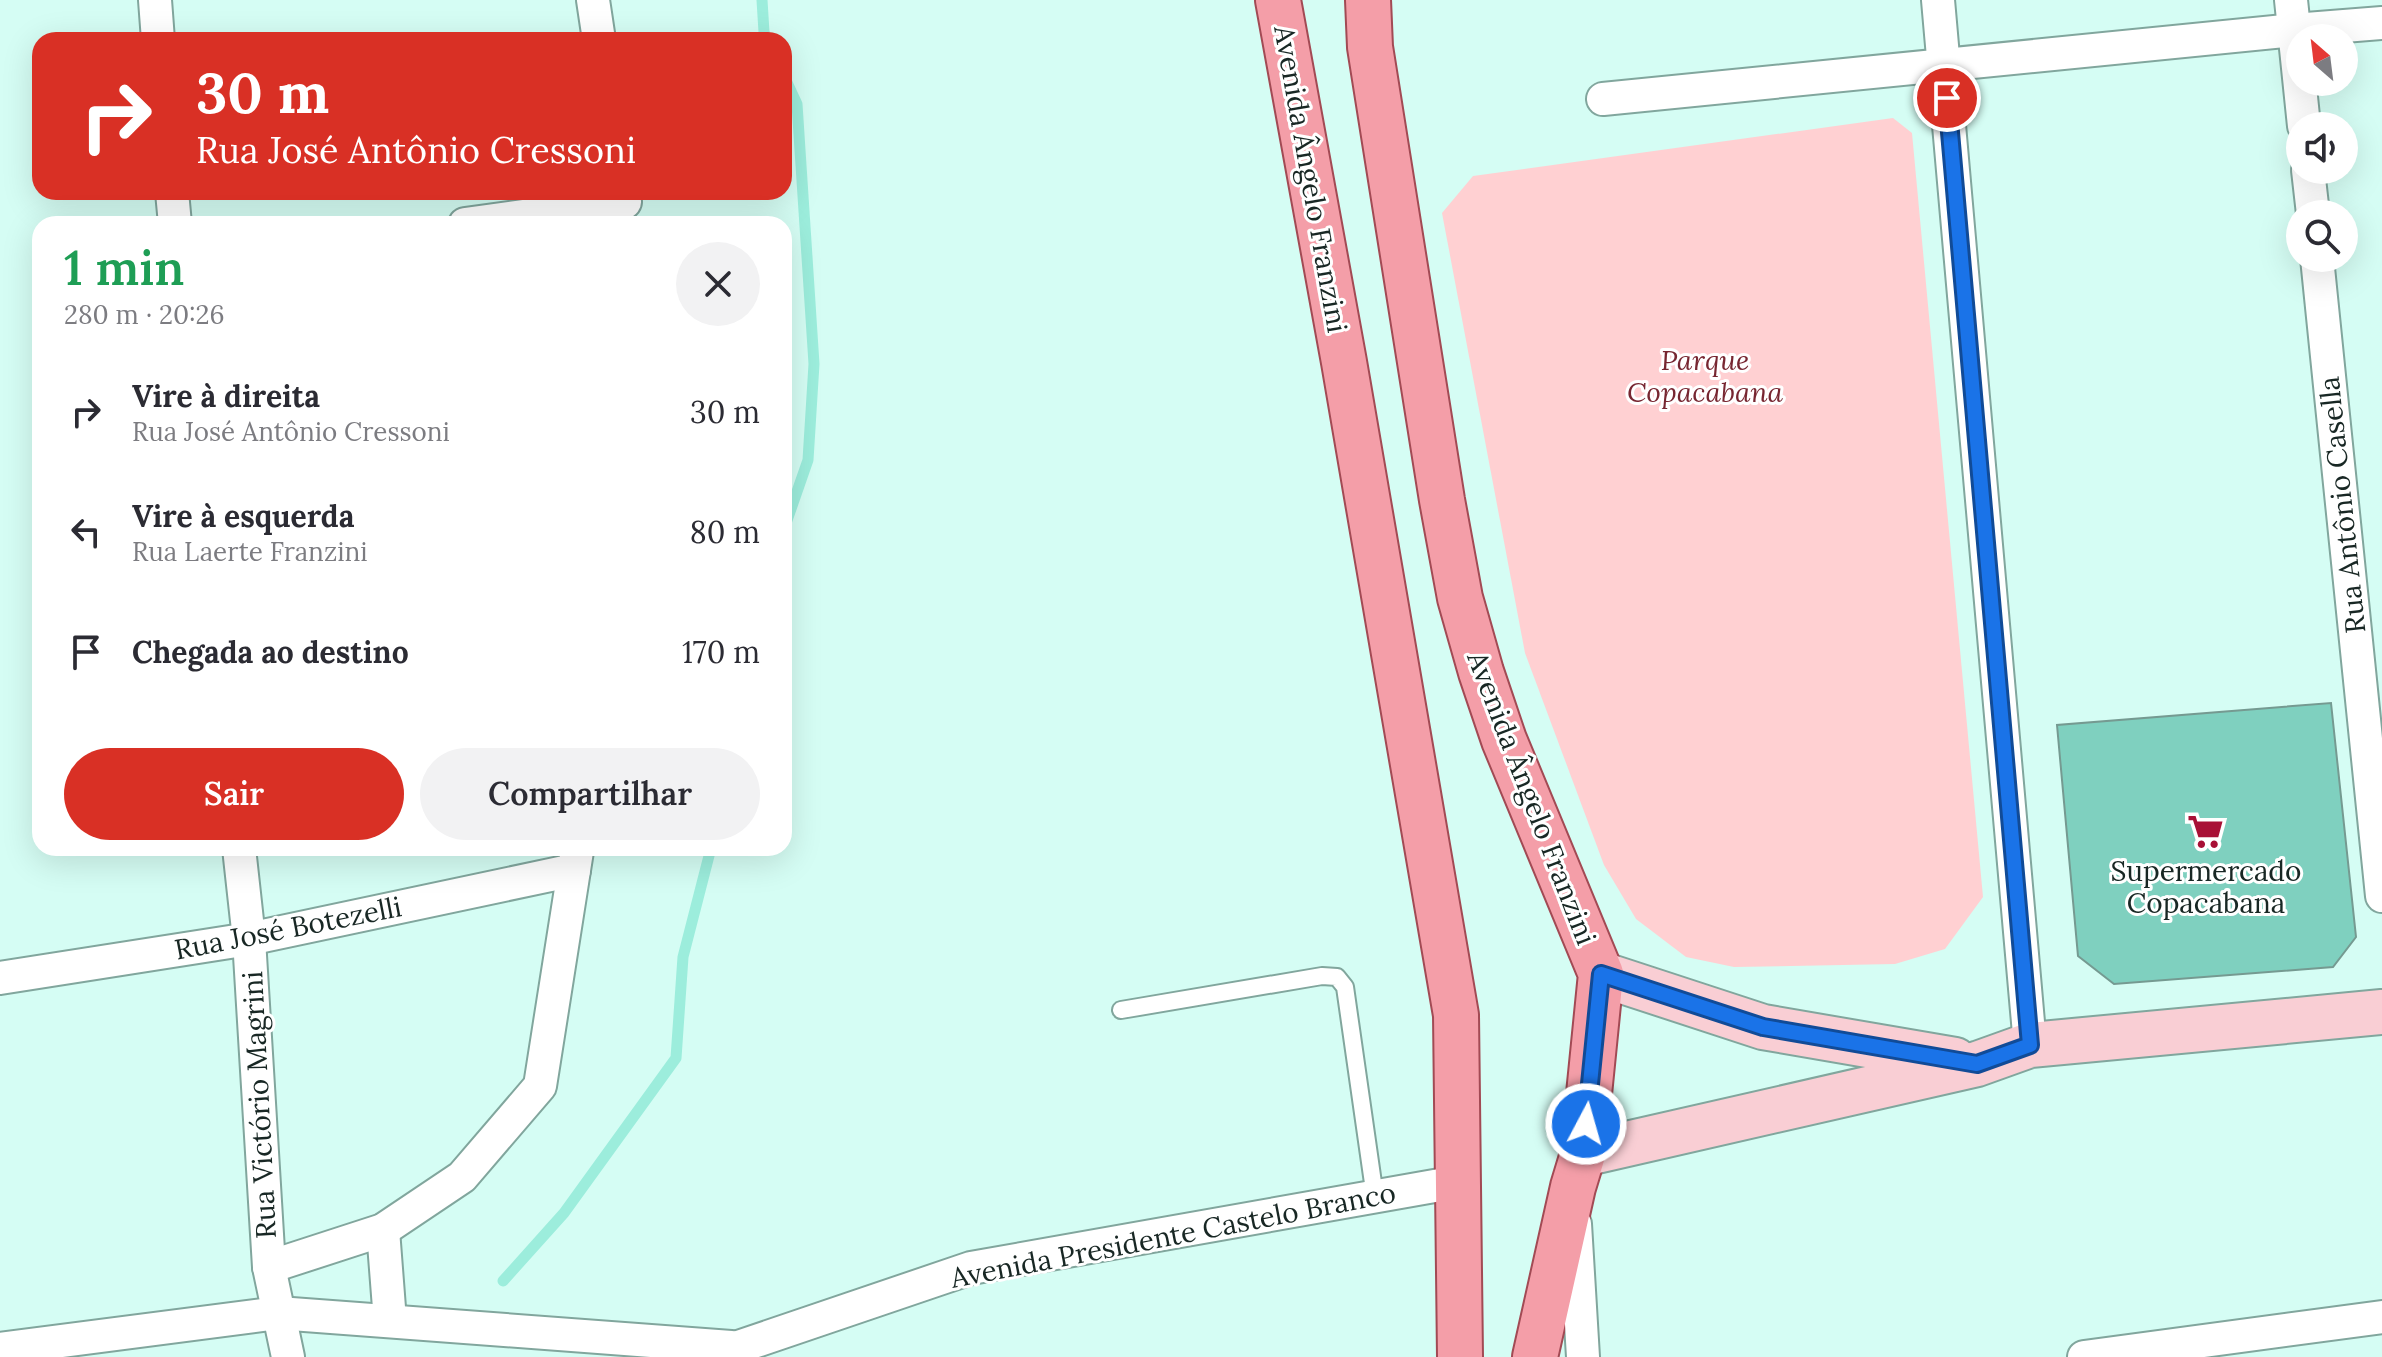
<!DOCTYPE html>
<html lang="pt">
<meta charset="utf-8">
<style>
body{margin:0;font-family:Lora,serif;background:#f2f2f3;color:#2b2b33;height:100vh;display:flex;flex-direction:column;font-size:30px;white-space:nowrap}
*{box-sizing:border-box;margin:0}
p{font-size:26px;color:#7c7c81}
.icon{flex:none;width:44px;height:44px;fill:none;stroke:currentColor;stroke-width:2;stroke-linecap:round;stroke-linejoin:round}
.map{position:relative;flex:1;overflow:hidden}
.panel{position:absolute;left:32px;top:216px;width:760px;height:640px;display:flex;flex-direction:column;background:#fff;border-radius:24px;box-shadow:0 8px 32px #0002}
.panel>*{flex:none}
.banner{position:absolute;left:32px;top:32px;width:760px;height:168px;border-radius:24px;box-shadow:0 8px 32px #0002;background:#d93025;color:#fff;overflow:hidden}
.needle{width:52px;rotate:332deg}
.buttons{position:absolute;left:2286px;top:24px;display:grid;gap:16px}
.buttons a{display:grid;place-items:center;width:72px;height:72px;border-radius:50%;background:#fff;box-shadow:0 8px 32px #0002;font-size:40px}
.pin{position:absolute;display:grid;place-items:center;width:68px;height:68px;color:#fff;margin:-34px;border:4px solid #fff;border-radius:50%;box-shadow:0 2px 8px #0007}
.me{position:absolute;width:88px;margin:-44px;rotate:6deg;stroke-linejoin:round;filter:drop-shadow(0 0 6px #0008)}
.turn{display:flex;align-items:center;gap:28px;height:168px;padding:0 32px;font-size:36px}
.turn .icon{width:104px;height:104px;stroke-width:2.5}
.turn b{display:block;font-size:56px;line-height:68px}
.round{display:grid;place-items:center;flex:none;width:84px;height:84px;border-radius:42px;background:#f2f2f3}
.overview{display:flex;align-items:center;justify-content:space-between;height:136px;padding:0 32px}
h1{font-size:48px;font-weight:600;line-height:60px;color:#1e9e55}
.primary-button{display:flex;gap:16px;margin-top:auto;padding:16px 32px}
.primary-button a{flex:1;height:92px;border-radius:48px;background:#d93025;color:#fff;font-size:32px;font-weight:600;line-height:92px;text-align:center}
.primary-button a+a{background:#f2f2f3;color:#2b2b33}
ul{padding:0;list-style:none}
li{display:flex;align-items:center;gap:24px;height:120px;padding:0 32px}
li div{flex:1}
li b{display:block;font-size:30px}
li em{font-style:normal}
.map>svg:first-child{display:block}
.green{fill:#ffd0d2}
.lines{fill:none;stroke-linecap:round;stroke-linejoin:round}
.stream{stroke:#9ceddc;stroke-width:11}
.building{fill:#7fd0bf;stroke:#759a91;stroke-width:2}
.lane-casing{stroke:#81a69d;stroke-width:20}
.street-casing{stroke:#81a69d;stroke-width:36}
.secondary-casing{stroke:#81a69d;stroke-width:48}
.primary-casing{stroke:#a24a54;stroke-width:48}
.lane{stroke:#fff;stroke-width:16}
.street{stroke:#fff;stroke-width:32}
.secondary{stroke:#f9ced4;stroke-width:44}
.primary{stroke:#f49ea8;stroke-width:44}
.route-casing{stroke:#114b97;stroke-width:20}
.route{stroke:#1a73e8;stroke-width:14}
.labels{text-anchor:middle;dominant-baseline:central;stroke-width:6;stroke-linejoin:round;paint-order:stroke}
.street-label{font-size:28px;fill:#182724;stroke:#fff}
.park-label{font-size:28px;font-style:italic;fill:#772631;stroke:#fff}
.poi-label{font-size:28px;fill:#182724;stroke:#fff}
</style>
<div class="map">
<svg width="2382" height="1357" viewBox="0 0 2382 1357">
<rect width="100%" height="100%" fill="#d5fdf4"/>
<!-- green -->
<path class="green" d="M1893,118L1912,133L1983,897L1945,949L1895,964L1734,967L1686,957L1636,919L1604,865L1525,653L1442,213L1473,176Z"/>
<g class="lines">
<!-- stream -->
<g class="stream">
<path d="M762,0L764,32L767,40"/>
<path d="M784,76L797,104L814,364L808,460L784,529"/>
<path d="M503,1281L564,1213L676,1058L683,957L711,848"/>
</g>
</g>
<!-- building -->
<path class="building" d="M2331,703L2356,937L2333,967L2114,984L2078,956L2057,725Z"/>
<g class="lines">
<defs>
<path id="lane" d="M1121,1010L1322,976L1337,977L1345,987L1375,1197"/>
<g id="street">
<path d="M155,0L158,40"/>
<path d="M593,0L599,40"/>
<path d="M1938,0L2030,1045"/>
<path d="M2291,0L2304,126"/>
<path d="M1603,99L2294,30L2382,23"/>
<path d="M2308,170L2313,214"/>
<path d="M172,192L175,224"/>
<path d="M465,224L625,202"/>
<path d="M2317,258L2382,896"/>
<path d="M239,848L249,939L269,1267L288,1357"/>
<path d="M0,978L249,939L574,870"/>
<path d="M1575,1224L1583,1357"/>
<path d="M383,1230L390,1321"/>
<path d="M269,1267L383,1230L462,1177L540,1086L577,851"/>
<path d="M0,1349L278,1313L731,1347"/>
<path d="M709,1357L971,1268L1457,1182"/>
<path d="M2084,1357L2382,1317"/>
</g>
<g id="secondary">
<path d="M1601,974L1763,1027L1955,1060"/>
<path d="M1583,1154L1977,1064L2030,1045L2382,1012"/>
</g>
<g id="primary">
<path d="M1278,0L1344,362L1456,1015L1460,1357"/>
<path d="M1368,0L1370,47L1442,500L1460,598L1481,672L1504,740L1601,974L1583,1154L1573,1187L1535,1357"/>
</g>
</defs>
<!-- lane casing -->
<use href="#lane" class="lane-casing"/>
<!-- street casing -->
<use href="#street" class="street-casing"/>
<!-- secondary casing -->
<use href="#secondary" class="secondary-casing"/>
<!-- primary casing -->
<use href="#primary" class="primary-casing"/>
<!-- lane -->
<use href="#lane" class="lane"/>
<!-- street -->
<use href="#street" class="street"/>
<!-- secondary -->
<use href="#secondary" class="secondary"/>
<!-- primary -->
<use href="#primary" class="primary"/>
</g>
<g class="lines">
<defs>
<path id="route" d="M1586,1124L1601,974L1763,1027L1977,1064L2030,1045L1947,98"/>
</defs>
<!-- route casing -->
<use href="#route" class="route-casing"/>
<!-- route -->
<use href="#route" class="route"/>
</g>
<!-- icons -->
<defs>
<symbol id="supermarket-bare" viewBox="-9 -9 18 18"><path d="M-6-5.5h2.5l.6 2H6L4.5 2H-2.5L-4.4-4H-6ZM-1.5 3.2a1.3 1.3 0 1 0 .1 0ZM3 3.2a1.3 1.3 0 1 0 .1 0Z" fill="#a81036" stroke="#fff" stroke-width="2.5" paint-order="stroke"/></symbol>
</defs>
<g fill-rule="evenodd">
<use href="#supermarket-bare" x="2180" y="806" width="51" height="51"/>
</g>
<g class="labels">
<!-- street labels -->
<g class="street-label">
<text transform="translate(1311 179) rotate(80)">Avenida Ângelo Franzini</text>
<text transform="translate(2342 505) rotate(-96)">Rua Antônio Casella</text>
<text transform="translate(1532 798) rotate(69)">Avenida Ângelo Franzini</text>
<text transform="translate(288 928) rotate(-11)">Rua José Botezelli</text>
<text transform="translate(259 1105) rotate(-93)">Rua Victório Magrini</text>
<text transform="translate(1173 1235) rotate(-11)">Avenida Presidente Castelo Branco</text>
</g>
<!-- park labels -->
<g class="park-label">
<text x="1705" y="360">Parque<tspan x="1705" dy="32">Copacabana</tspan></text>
</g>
<!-- poi labels -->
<g class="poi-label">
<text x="2206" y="871">Supermercado<tspan x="2206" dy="32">Copacabana</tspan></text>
</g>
</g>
</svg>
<div class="buttons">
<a><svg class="needle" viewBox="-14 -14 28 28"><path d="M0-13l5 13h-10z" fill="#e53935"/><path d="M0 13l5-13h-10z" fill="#7c7c81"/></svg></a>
<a><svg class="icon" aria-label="sound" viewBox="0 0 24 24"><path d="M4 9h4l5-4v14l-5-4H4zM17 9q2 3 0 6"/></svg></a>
<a><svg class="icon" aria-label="search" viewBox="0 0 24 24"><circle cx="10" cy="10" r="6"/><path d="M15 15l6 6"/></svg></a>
</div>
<div class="pin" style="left:1947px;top:98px;background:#d93025"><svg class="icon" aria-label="arrive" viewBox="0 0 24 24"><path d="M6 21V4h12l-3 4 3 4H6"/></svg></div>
<svg class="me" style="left:1586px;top:1124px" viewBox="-20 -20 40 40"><circle r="17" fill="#1a73e8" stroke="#fff" stroke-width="3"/><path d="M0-11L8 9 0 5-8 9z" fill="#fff"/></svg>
<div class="banner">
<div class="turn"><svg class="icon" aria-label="right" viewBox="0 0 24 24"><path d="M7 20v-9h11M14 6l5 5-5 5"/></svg><div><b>30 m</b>Rua José Antônio Cressoni</div></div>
</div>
<section class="panel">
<div class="overview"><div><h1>1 min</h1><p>280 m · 20:26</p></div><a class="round"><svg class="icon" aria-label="close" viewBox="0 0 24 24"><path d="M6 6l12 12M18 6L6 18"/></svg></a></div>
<ul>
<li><svg class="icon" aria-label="right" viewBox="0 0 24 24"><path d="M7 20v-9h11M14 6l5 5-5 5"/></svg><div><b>Vire à direita</b><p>Rua José Antônio Cressoni</p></div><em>30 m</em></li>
<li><svg class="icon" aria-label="left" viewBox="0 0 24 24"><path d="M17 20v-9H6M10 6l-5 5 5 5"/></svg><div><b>Vire à esquerda</b><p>Rua Laerte Franzini</p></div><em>80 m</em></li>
<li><svg class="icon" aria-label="arrive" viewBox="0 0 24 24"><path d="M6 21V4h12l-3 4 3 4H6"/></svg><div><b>Chegada ao destino</b></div><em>170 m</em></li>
</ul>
<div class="primary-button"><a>Sair</a><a>Compartilhar</a></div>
</section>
</div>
